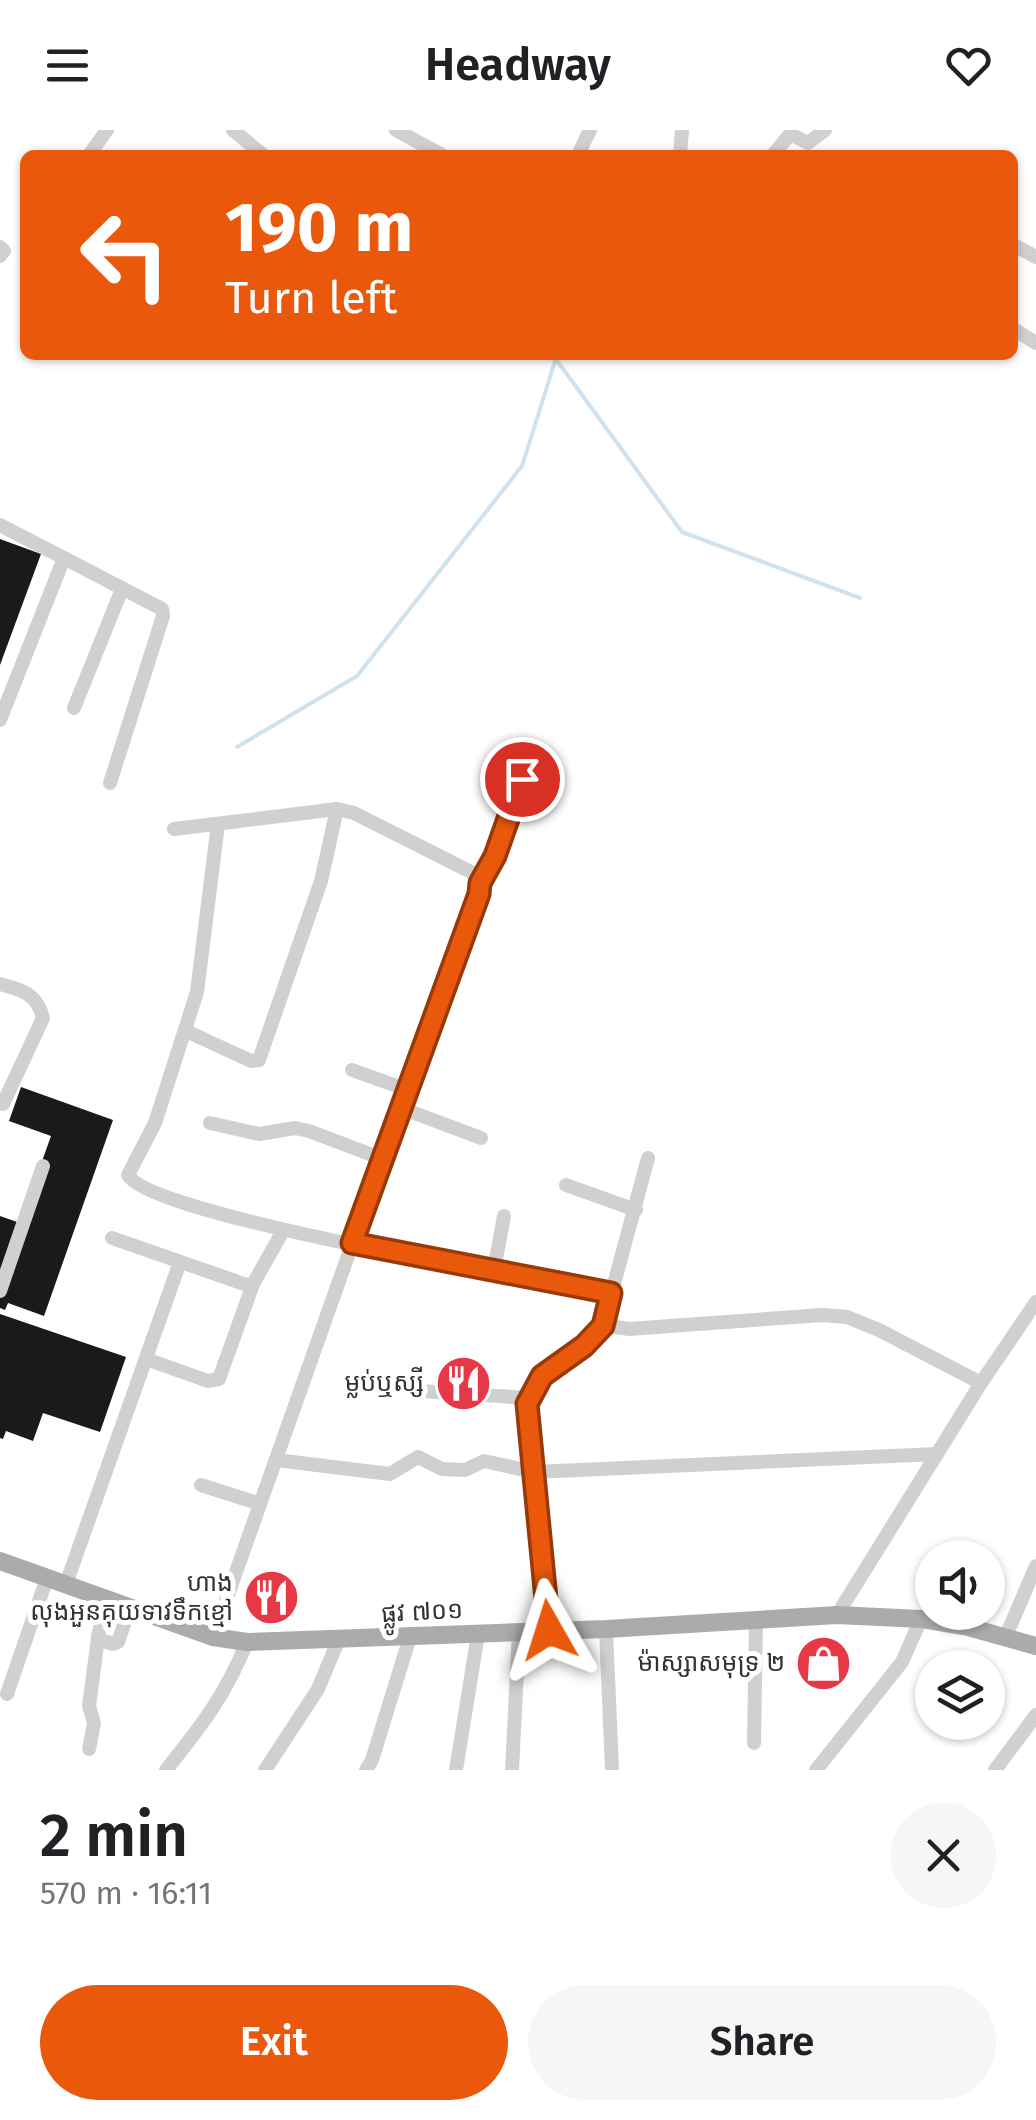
<!DOCTYPE html>
<meta charset="utf-8">
<style>
body{margin:0;font-family:"Fira Sans","Noto Sans Khmer",sans-serif;background:#f6f6f6;color:#202124;height:100vh;display:flex;flex-direction:column;font-size:38px;white-space:nowrap}
*{box-sizing:border-box;margin:0}
p{font-size:32px;color:#757577}
.icon{flex:none;width:55px;height:55px;fill:none;stroke:currentColor;stroke-width:2;stroke-linecap:round;stroke-linejoin:round}
.map{position:relative;height:1640px;overflow:hidden}
.panel{display:flex;flex-direction:column;background:#fff;flex:1}
.panel>*{flex:none}
.hud{position:absolute;left:20px;top:20px;width:998px;height:210px;border-radius:15px;box-shadow:0 2px 8px #0004;background:#ea580c;color:#fff;overflow:hidden}
.fabs{position:absolute;left:915px;top:1410px;display:grid;gap:20px}
.fabs a{display:grid;place-items:center;width:90px;height:90px;border-radius:50%;background:#fff;box-shadow:0 2px 8px #0004;font-size:50px}
.pin{position:absolute;display:grid;place-items:center;width:85px;height:85px;color:#fff;margin:-42px;border:5px solid #fff;border-radius:50%;box-shadow:0 2px 10px #0007}
.me{position:absolute;width:110px;margin:-55px;rotate:354deg;stroke-linejoin:round;filter:drop-shadow(0 0 8px #0008)}
.turn{display:flex;align-items:center;gap:35px;height:210px;padding:0 40px;font-size:45px}
.turn .icon{width:130px;height:130px;stroke-width:2.5}
.turn b{display:block;font-size:70px;line-height:85px}
.round{display:grid;place-items:center;flex:none;width:105px;height:105px;border-radius:52px;background:#f6f6f6}
.headline{display:flex;align-items:center;justify-content:space-between;height:170px;padding:0 40px}
h1{font-size:60px;font-weight:600;line-height:75px}
.button{display:flex;gap:20px;margin-top:auto;padding:20px 40px}
.button a{flex:1;height:115px;border-radius:60px;background:#ea580c;color:#fff;font-size:40px;font-weight:600;line-height:115px;text-align:center}
.button a+a{background:#f6f6f6;color:#202124}
header{display:flex;justify-content:space-between;align-items:center;height:130px;padding:0 40px;background:#fff;font-size:45px;font-weight:600}
.map>svg:first-child{display:block}
.lines{fill:none;stroke-linecap:round;stroke-linejoin:round}
.stream{stroke:#cfe2ee;stroke-width:4}
.building{fill:#1a1a1a}
.minor{stroke:#d0d0d0;stroke-width:14}
.major{stroke:#ababab;stroke-width:18}
.route-casing{stroke:#983908;stroke-width:25}
.route{stroke:#ea580c;stroke-width:18}
.labels{text-anchor:middle;dominant-baseline:central;stroke-width:10;stroke-linejoin:round;paint-order:stroke}
.poi-label{font-size:25px;fill:#333;stroke:#fff;text-anchor:end}
.street-label{font-size:25px;fill:#333;stroke:#fff}
</style>
<header><svg class="icon" aria-label="menu" viewBox="0 0 24 24"><path d="M4 6h16M4 12h16M4 18h16"/></svg>Headway<svg class="icon" aria-label="heart" viewBox="0 0 24 24"><path d="M12 20l-8-8c-3-5 5-10 8-4 3-6 11-1 8 4z"/></svg></header>
<div class="map">
<svg width="1036" height="1640" viewBox="0 0 1036 1640">
<rect width="100%" height="100%" fill="#fff"/>
<g class="lines">
<!-- stream -->
<g class="stream">
<path d="M558,232L682,402L860,468"/>
<path d="M237,617L357,546L522,336L557,225"/>
</g>
</g>
<!-- building -->
<g class="building">
<path d="M0,409L41,424L0,535Z"/>
<path d="M21,957L113,990L44,1186L8,1173L5,1180L0,1178V1086L20,1093L51,1006L9,991Z"/>
<path d="M0,1184L126,1227L100,1302L43,1283L33,1311L6,1301L3,1309L0,1308Z"/>
</g>
<g class="lines">
<!-- minor -->
<g class="minor">
<path d="M233,0L263,25"/>
<path d="M396,0L442,25"/>
<path d="M89,25L107,0"/>
<path d="M578,25L590,0"/>
<path d="M680,25L682,0"/>
<path d="M773,25L790,4L808,13L825,0"/>
<path d="M1012,114L1036,127"/>
<path d="M0,117L4,121L0,126"/>
<path d="M1012,198L1036,213"/>
<path d="M0,395L64,428L0,590"/>
<path d="M64,428L162,479L163,486L110,653"/>
<path d="M74,578L122,459"/>
<path d="M218,694L197,862L155,993L128,1045C150,1086 544,1150 611,1163"/>
<path d="M174,699L337,679L354,683L475,744L480,753L213,1507"/>
<path d="M480,753L495,726L522,649"/>
<path d="M0,854C23,860 37,864 43,888L3,974"/>
<path d="M186,901L251,931L259,930L321,751L337,679"/>
<path d="M352,940L408,960"/>
<path d="M401,978L481,1008"/>
<path d="M210,993L259,1004L295,998L309,1001L383,1029"/>
<path d="M566,1055L636,1080"/>
<path d="M112,1108L247,1155L253,1154"/>
<path d="M494,1140L504,1086"/>
<path d="M0,1161L43,1036"/>
<path d="M603,1195L629,1199L822,1185L847,1187L879,1200L981,1253"/>
<path d="M146,1229L208,1251L219,1249L253,1154L283,1101"/>
<path d="M420,1261L529,1268"/>
<path d="M276,1330L390,1344L418,1327L442,1339L465,1340L484,1331L534,1342L937,1324"/>
<path d="M201,1355L260,1374"/>
<path d="M66,1454L180,1132"/>
<path d="M109,1469L98,1505L101,1510L113,1514L118,1512L130,1477"/>
<path d="M837,1485L981,1253L1036,1172"/>
<path d="M606,1499L612,1640"/>
<path d="M549,1500L527,1274C541,1238 578,1224 603,1195L648,1028"/>
<path d="M1006,1506L1036,1436"/>
<path d="M7,1564L47,1448"/>
<path d="M754,1613L756,1490"/>
<path d="M89,1619L94,1593L89,1576L98,1508"/>
<path d="M166,1640C202,1595 225,1566 247,1512"/>
<path d="M265,1640L318,1559L338,1511"/>
<path d="M366,1640L372,1630L410,1507"/>
<path d="M456,1640L478,1504"/>
<path d="M512,1640L519,1501"/>
<path d="M816,1640L902,1532L921,1489"/>
<path d="M995,1640L1036,1585"/>
</g>
<!-- major -->
<path class="major" d="M0,1431L213,1507L247,1512L606,1499L837,1485L921,1489L968,1497L1036,1516"/>
</g>
<g class="lines">
<defs>
<path id="route" d="M522,649L495,726L480,753L479,764L352,1113L611,1163L603,1196L584,1216L542,1246L527,1274L549,1500"/>
</defs>
<!-- route casing -->
<use href="#route" class="route-casing"/>
<!-- route -->
<use href="#route" class="route"/>
</g>
<!-- icons -->
<defs>
<symbol id="restaurant-disc" viewBox="-11 -11 22 22"><circle r="9.5" fill="#e63946" stroke="#fff"/><path d="M-5-6h1v4h1v-4h1v4h1v-4h1v5L-1.5 .5V6h-2V.5L-5-1ZM5-6V6H3V1.5H1.5Q1.5-4 5-6Z" fill="#fff"/></symbol>
<symbol id="shop-disc" viewBox="-11 -11 22 22"><circle r="9.5" fill="#e63946" stroke="#fff"/><path d="M-5-2.5h2.3a2.7 3.5 0 0 1 5.4 0H5L5.5 6h-11ZM-1.5-2.5h3a1.5 2.3 0 0 0-3 0Z" fill="#fff"/></symbol>
</defs>
<g fill-rule="evenodd">
<use href="#restaurant-disc" x="432" y="1222" width="63" height="63"/>
<use href="#restaurant-disc" x="240" y="1436" width="63" height="63"/>
<use href="#shop-disc" x="792" y="1502" width="63" height="63"/>
</g>
<g class="labels">
<!-- poi labels -->
<g class="poi-label">
<text x="424" y="1253">ម្លប់ឬស្សី</text>
<text x="233" y="1453">ហាង<tspan x="233" dy="29">លុងអួនគុយទាវទឹកខ្មៅ</tspan></text>
<text x="785" y="1533">ម៉ាស្សាសមុទ្រ ២</text>
</g>
<!-- street labels -->
<g class="street-label">
<text transform="translate(422 1482) rotate(-3)">ផ្លូវ ៧០១</text>
</g>
</g>
</svg>
<div class="fabs">
<a><svg class="icon" aria-label="sound" viewBox="0 0 24 24"><path d="M4 9h4l5-4v14l-5-4H4zM17 9q2 3 0 6"/></svg></a>
<a><svg class="icon" aria-label="layers" viewBox="0 0 24 24"><path d="M12 4l9 5-9 5-9-5zM3 14l9 5 9-5"/></svg></a>
</div>
<div class="pin" style="left:522px;top:649px;background:#d93025"><svg class="icon" aria-label="arrive" viewBox="0 0 24 24"><path d="M6 21V4h12l-3 4 3 4H6"/></svg></div>
<svg class="me" style="left:549px;top:1500px" viewBox="-20 -20 40 40"><path d="M0-17L14 15 0 8-14 15z" fill="#ea580c" stroke="#fff" stroke-width="4"/></svg>
<div class="hud">
<div class="turn"><svg class="icon" aria-label="left" viewBox="0 0 24 24"><path d="M17 20v-9H6M10 6l-5 5 5 5"/></svg><div><b>190 m</b>Turn left</div></div>
</div>
</div>
<section class="panel">
<div class="headline"><div><h1>2 min</h1><p>570 m · 16:11</p></div><a class="round"><svg class="icon" aria-label="close" viewBox="0 0 24 24"><path d="M6 6l12 12M18 6L6 18"/></svg></a></div>
<div class="button"><a>Exit</a><a>Share</a></div>
</section>
